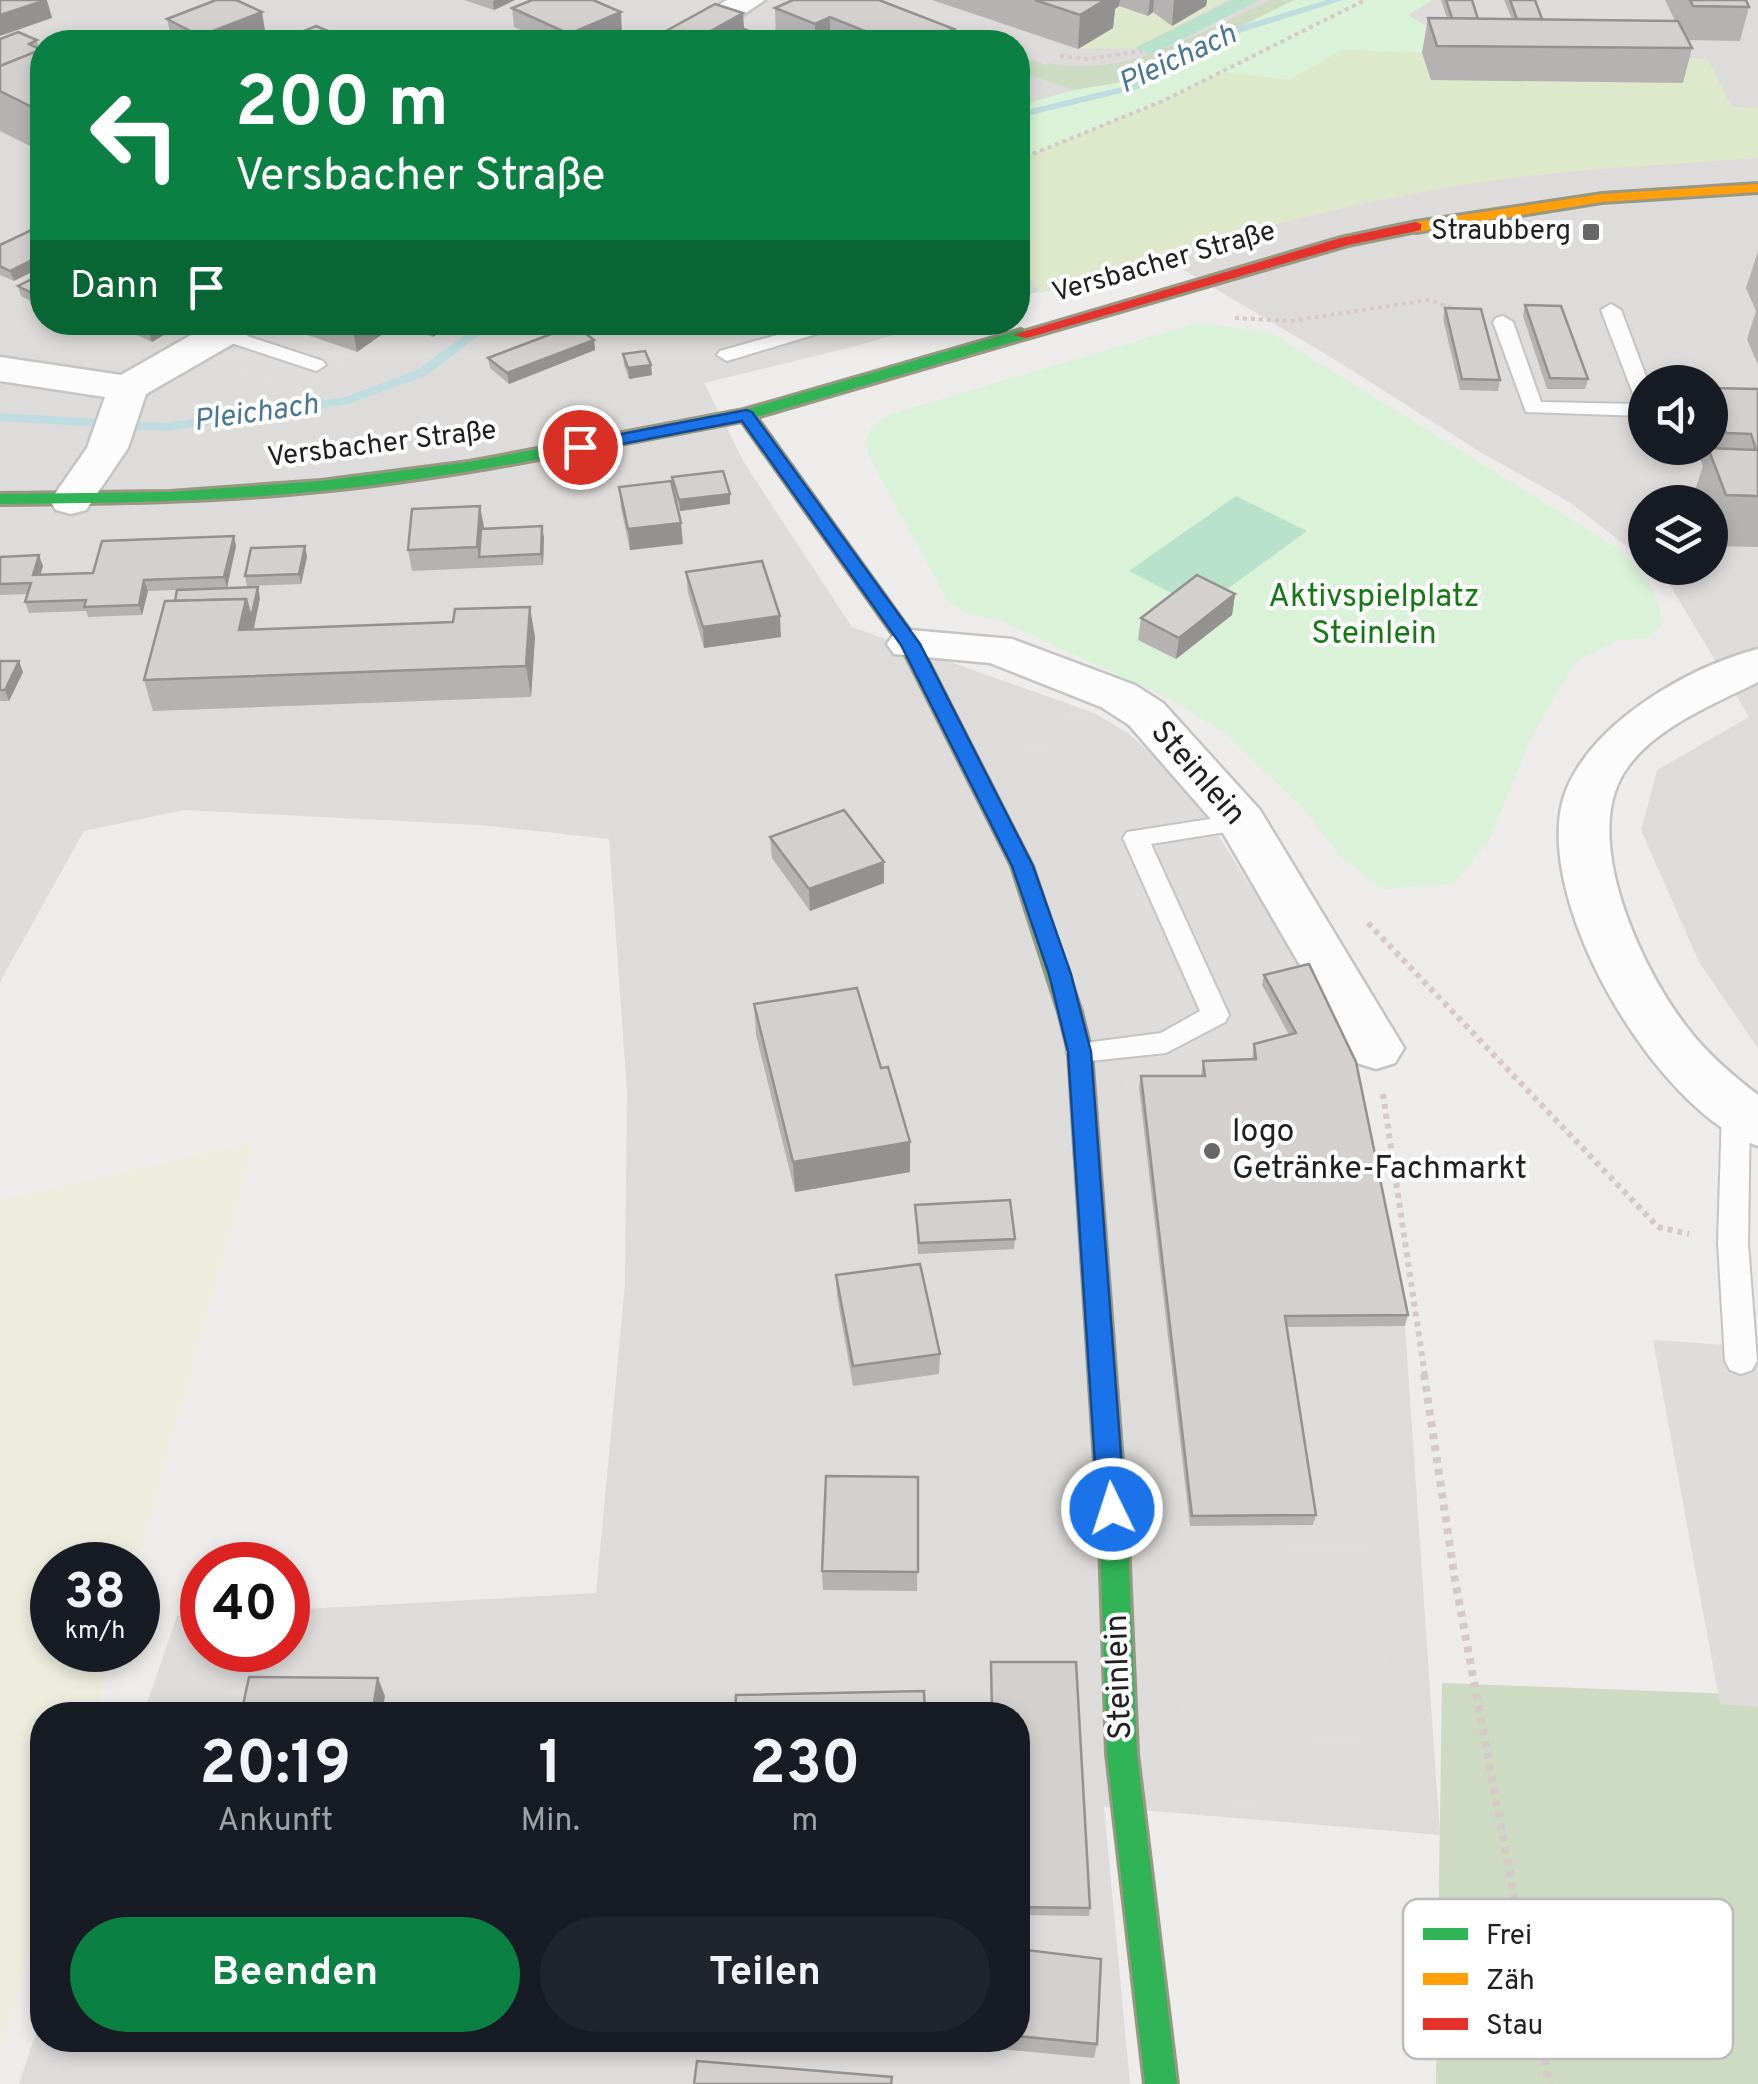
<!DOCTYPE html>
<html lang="de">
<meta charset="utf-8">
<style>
body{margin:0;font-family:Overpass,sans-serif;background:#20242c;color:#f1f3f6;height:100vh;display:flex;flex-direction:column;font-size:38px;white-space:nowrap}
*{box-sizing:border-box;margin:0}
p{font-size:32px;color:#9ea1a6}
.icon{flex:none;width:55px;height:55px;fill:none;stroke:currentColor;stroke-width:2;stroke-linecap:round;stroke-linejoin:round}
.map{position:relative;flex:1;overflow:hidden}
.side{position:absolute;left:30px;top:1702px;width:1000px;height:350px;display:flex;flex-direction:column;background:#171b24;border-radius:40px;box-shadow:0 5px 15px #0003}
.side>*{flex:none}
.guide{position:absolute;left:30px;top:30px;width:1000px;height:305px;border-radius:40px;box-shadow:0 5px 15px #0003;background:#0b8043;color:#fff;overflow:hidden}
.controls{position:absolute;left:1628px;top:365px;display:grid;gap:20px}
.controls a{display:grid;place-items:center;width:100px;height:100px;border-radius:50%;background:#171b24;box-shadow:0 5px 15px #0003;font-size:50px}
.speed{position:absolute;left:30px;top:1542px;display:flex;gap:20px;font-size:50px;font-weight:700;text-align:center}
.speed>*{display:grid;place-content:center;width:130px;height:130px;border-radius:50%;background:#171b24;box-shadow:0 5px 15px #0003;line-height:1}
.speed small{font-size:25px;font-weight:400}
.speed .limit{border:15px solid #d22;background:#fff;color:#111}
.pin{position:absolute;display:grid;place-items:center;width:85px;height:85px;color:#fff;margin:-42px;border:5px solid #fff;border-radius:50%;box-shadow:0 2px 10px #0007}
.me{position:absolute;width:110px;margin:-55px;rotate:356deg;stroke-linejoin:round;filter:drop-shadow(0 0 8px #0008)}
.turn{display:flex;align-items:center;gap:35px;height:210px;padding:0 40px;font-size:45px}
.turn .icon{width:130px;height:130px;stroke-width:2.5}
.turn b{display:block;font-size:70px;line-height:85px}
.then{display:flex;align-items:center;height:95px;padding:0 40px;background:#0003;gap:20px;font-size:38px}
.eta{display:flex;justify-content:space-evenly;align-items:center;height:170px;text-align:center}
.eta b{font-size:60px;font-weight:700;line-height:70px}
.action{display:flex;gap:20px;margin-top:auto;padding:20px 40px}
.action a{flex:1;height:115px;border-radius:60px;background:#0b8043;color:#fff;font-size:40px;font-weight:700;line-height:115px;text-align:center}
.action a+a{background:#20242c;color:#f1f3f6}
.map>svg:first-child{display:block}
.residential{fill:#dddcdb;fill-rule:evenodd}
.farmland{fill:#ededde}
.grass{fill:#dee9cb}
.forest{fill:#ccdbc1}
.park{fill:#daf2d7}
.pitch{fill:#b8e2cc}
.parking{fill:#dedddc}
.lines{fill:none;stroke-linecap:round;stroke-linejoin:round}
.stream{fill:#bfdce0;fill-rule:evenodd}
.lane-casing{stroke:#c5c4c4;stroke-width:4}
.street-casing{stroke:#c5c4c4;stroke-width:5}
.fast-casing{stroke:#989782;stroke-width:6}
.slow-casing{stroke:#989782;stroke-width:6}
.jam-casing{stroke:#989782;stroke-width:6}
.path-far2{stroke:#d7c9c9;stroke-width:4;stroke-dasharray:4 4;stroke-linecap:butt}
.path-far1{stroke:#d7c9c9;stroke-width:6;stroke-dasharray:5 5;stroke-linecap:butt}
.path{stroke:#d7c9c9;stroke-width:8;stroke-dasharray:6 6;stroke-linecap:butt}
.lane{fill:#fcfcfc;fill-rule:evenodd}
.street{fill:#fcfcfc;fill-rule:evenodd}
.fast{fill:#30b455;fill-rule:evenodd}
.slow{fill:#ff9f0a;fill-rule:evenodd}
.jam{fill:#e5322d;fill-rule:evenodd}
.wall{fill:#b5b3b1}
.shaded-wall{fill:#949290}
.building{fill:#d3d0ce;stroke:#949290;stroke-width:2.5}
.route{fill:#1a73e8;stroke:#114b97;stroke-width:2.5}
.poi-dot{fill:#686767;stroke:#fff;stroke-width:4}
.labels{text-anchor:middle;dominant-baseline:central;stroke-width:8;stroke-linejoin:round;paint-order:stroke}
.far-poi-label{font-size:28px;fill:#202020;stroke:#fff;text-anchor:end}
.far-street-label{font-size:28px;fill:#202020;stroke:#fff}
.far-water-label{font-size:30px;font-style:italic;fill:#487694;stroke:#fff}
.park-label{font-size:32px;fill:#157a13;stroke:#fff}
.street-label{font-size:32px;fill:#202020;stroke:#fff}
.poi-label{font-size:32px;fill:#202020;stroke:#fff;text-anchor:start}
.key{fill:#fff;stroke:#bcbcbc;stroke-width:2.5}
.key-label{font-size:28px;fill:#202020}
</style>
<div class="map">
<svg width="1758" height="2084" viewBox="0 0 1758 2084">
<rect width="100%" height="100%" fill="#eeecea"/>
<!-- residential -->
<path class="residential" d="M0,0H1758V1048L1699,962L1641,830L1657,770L1749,717L1664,575L1654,568H1710V502H1645V561L1571,503L1477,450L1334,359L1158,255L1018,298V42H42V322L935,323L856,346L704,383L746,466L852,627L1094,713L1128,733L1187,786L1405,1326L1440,1835L1104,1807L1130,2084H19L42,2015V2040H1018V1715H143L177,1616L202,1615V1650H288V1610L596,1593L625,1284L627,1092L609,839L479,825L184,810L84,831L0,982ZM1645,382H1710V448H1645Z"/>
<!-- farmland -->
<path class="farmland" d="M255,1142L137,1565H52V1650H113L95,1715H42V1903L0,2055V1200Z"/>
<!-- grass -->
<g class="grass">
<path d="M1187,0H1228L1135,48L1078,49L1112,29L1094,21L1119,6L1158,15Z"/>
<path d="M1343,50L1422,53L1431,80L1682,83L1669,55L1708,60L1732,107L1758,108V158C1662,165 1565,169 1469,184C1324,206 1181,249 1041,293L1018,265V160L1165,100L1222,72L1288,80Z"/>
</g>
<!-- forest -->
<g class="forest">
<path d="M1271,0H1294L1135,80L1074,90L1018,71V55C1116,89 1185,38 1271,0Z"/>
<path d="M1442,1683L1758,1695V2084H1436Z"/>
</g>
<!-- park -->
<g class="park">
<path d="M1294,0H1432L1408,15L1427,26L1422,53L1343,50L1288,80L1222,72L1165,100L1018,160V106L1074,90L1135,80Z"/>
<path d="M1197,323L1271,333L1619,549C1641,572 1662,594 1661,627L1646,639L1619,640L1575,662L1531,738L1489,841L1453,884L1383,889L1342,858L1302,807L1222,731L1172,700L999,620L969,614L949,603L868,455C865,433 869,426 888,415Z"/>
</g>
<!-- pitch -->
<g class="pitch">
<path d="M1232,0H1260L1151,55L1135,48Z"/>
<path d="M1236,496L1307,531L1208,603L1187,601L1129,571Z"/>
</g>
<!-- parking -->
<g class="parking">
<path d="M857,0H922L1070,50L1046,65L1018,55V42H981Z"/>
<path d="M1540,0H1624L1639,32H1554Z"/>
<path d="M271,323L357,352L299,392L214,360Z"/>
<path d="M1094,713L1105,737L1128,733L1154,785L1187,786L1307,975L1294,1044L1254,1070L1201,1072L1203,1086L1126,1087L1111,1001L1130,1000L1017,751L1057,745L1046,720Z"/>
<path d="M1653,1340L1758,1347V1707L1720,1704Z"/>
<path d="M1174,1543L1370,1549L1399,1744L1274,1736L1273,1808L1186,1797Z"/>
</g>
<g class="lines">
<!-- stream -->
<g class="stream">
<path d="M1327,0H1343L1239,33L1138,89L1018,118V112L1130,85L1231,29Z"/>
<path d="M482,322H497L427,375L349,404L166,431L0,421V413L166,423L346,397L419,369Z"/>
</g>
<defs>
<g id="lane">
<path d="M1611,304L1621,310L1648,382H1645V416L1526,412L1493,322L1496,318L1503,316L1513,322L1541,402L1637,404L1601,310Z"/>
<path d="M823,322H856L727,361L717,355L720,351Z"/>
<path d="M223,328L323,361L326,365L316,371L216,338L213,334Z"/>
<path d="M1242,814L1251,816L1255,822L1251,828L1151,844L1229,1015L1225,1022L1166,1053L1080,1062L1070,1059L1066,1052L1070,1045L1161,1033L1200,1011L1123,838L1127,832Z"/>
<path d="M1736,1099L1746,1102L1750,1110L1748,1243L1757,1361L1752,1370L1741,1374L1730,1370L1725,1361L1718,1243L1722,1110L1726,1102Z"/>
</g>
<g id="street">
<path d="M727,0H765L702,42H664L668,35Z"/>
<path d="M214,322H262L257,330L146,394L128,448L86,510L71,514L56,510L50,501L87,448L105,397L0,381V357L121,375Z"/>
<path d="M910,630L1012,639L1135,685L1163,703L1260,810L1404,1048L1395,1063L1376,1069L1357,1063L1223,833L1129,725L1101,707L990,663L894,654L887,644L894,634Z"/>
<path d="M1758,649V682C1714,704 1653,728 1625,771C1580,839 1642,969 1686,1026C1706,1053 1732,1075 1758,1095V1146C1657,1114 1524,891 1567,788C1596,720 1689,667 1758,649Z"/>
</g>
<g id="fast">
<path d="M1021,330L1029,335L1027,338L756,417L919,644L1032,866L1081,1012L1070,1020L1059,1012L1012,866L901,645L742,421C602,447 462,477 320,491C214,502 107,503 0,504V494L170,492L321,481L469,462L744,410Z"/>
<path d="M1114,1530L1124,1533L1128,1542L1137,1754L1177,2084H1145L1107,1754L1100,1542L1104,1533Z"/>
</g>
<g id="slow">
<path d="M1758,184V192L1602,202L1416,232L1408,227L1416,222L1602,194Z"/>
<path d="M1070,1004L1081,1012L1091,1052L1128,1542L1124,1551L1114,1554L1104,1551L1100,1542L1069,1052L1059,1012Z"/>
</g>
<path id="jam" d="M1416,222L1421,224V230L1348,245L1027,338L1013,335L1341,238Z"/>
</defs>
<!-- lane casing -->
<use href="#lane" class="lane-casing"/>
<!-- street casing -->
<use href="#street" class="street-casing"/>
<!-- fast casing -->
<use href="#fast" class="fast-casing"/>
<!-- slow casing -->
<use href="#slow" class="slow-casing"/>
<!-- jam casing -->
<use href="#jam" class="jam-casing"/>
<!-- path-far2 -->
<g class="path-far2">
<path d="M1060,56L1087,59L1142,51"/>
<path d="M1018,160L1165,100L1365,0"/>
<path d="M1018,275L1027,290"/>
<path d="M1235,318L1291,321L1428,300L1463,311"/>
</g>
<!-- path-far1 -->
<g class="path-far1">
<path d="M1368,923L1658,1227L1689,1234"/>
<path d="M1383,1094L1425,1376"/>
</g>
<!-- path -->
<path class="path" d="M1424,1374L1455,1580L1549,2084"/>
<!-- lane -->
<use href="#lane" class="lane"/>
<!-- street -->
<use href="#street" class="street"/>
<!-- fast -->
<use href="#fast" class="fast"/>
<!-- slow -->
<use href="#slow" class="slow"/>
<!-- jam -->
<use href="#jam" class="jam"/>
</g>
<!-- wall -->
<g class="wall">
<path d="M464,0H515L494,10Z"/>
<path d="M793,0L953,42H776L775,8Z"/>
<path d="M932,0H1207L1206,6L1172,26L1153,12L1148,16L1119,6L1115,9L1113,28L1078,49Z"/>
<path d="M1441,0H1472L1478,19H1512L1504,0H1535L1542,19L1675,21L1665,0H1746L1749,7L1740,41L1688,40L1692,48L1683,83L1431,80L1422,53L1428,18H1447Z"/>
<path d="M512,8L622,31L595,42H548L514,27Z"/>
<path d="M262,12L265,31L235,42H181L171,37L167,19Z"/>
<path d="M0,39L37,40L39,49H42V152L0,131Z"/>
<path d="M42,225L14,281L0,275V245Z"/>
<path d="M1758,251V365L1747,339L1756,311L1746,288Z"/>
<path d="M42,274V307L21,296L18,286Z"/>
<path d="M1525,305L1588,379L1585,389H1547L1523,316Z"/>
<path d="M1445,308L1500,380L1498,391L1460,390L1443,319Z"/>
<path d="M108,322H185L152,342Z"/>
<path d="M291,322H453L433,337L396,324L357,352L293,330Z"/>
<path d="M594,340L595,350L509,384L490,368L488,358Z"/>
<path d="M623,354L652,375L629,379L624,365Z"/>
<path d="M1710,388L1758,389V547L1710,546V502H1693L1692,499L1703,466L1696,448H1710Z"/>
<path d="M672,477L730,494V504L680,511L673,488Z"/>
<path d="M619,487L683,544L630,550L621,508Z"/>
<path d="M483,529L544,537L543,565L412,571L408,550Z"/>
<path d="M234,536L236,546L227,588L148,591L142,615L88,617L86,611L29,613L25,602L28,594L0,595V557L43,566L40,575L93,573Z"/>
<path d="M305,546L307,557L301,584L247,586L245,576Z"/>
<path d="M686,572L781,637L704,648L688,593Z"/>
<path d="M1235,594L1232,615L1176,659L1138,640L1141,618Z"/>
<path d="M260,598L254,629L535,637L531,697L153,711L144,680Z"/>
<path d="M0,661L23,672L9,701H0Z"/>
<path d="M770,837L884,883L810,911L772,858Z"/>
<path d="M1309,964L1408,1315L1405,1326L1286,1327L1316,1515L1313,1525L1190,1526L1139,1087L1141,1076H1201L1203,1061L1252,1059L1254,1044L1289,1035L1262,985L1264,975Z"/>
<path d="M754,1004L881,1068L910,1172L795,1192L756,1035Z"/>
<path d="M915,1205L1015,1239L1014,1249L918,1254Z"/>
<path d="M836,1275L940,1354L939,1374L853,1386L837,1296Z"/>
<path d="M918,1477L917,1591L823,1590L822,1571Z"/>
<path d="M991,1662H1076L1090,1908L1089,1916L1018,1915V1715H991Z"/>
<path d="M1018,1949L1097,2044L1094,2058L1000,2049L1001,2040H1018Z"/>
</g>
<!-- shaded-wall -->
<g class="shaded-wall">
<path d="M47,0L52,18L0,36V15Z"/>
<path d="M495,0H515L494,10L493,1Z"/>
<path d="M1095,0H1120L1119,6L1115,9L1113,28L1078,49L1080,15Z"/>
<path d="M1150,0H1154L1153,12L1148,16Z"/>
<path d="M1174,0H1207L1206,6L1172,26Z"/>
<path d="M262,12L265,31L235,42H202L200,36Z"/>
<path d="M621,12L622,31L595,42H570L569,34Z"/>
<path d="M743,13L745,42H691Z"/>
<path d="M830,17V42H815V24Z"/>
<path d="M954,29L953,42H926Z"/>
<path d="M42,255V267L14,281L10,271Z"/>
<path d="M165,322H185L152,342L149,332Z"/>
<path d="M351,322H396L397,324L357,352Z"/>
<path d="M431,322H453L433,337Z"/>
<path d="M733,322H764L733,330Z"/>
<path d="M594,340L595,350L509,384L507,373Z"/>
<path d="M651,365L652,375L629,379L628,368Z"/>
<path d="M730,494V504L680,511L679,500Z"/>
<path d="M480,506L484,527L481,557H479L481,568L477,547Z"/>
<path d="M681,523L683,544L630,550L628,529Z"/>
<path d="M542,526L544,537L543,565L541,554Z"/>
<path d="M234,536L236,546L227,588L224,577Z"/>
<path d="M305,546L307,557L301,584L299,574Z"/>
<path d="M39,555L43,566L37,586L33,575Z"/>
<path d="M144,580L148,591L142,615L139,605Z"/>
<path d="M258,587L260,598L247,661L239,630L246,599Z"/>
<path d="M1235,594L1232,615L1176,659L1179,638Z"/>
<path d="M530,607L535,637L531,697L526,666Z"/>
<path d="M780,616L781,637L704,648L703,627Z"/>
<path d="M19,661L23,672L9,701L5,690Z"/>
<path d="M884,862V883L810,911L809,889Z"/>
<path d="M910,1142V1172L795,1192L793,1162Z"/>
<path d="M378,1678L385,1696L382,1715H372Z"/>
</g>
<!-- building -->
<g class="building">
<path d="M0,0H46L0,15Z"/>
<path d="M216,0H236L262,12L200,36L167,19Z"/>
<path d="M532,0H593L621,12L569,34L512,8Z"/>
<path d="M793,0H879L954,29L926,42H851L870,33L830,17L815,24L775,8Z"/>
<path d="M1035,0H1105L1080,15Z"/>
<path d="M1446,0H1472L1478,19L1452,18Z"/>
<path d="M1510,0H1535L1542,19H1517Z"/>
<path d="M1690,0H1746L1749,7L1693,6Z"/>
<path d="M715,4L743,13L691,42H646Z"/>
<path d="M1428,18L1678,21L1692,48L1437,46Z"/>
<path d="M316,26L354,42H277Z"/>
<path d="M744,29L775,42H720Z"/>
<path d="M18,32L37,40L29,44L41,50L0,66V39Z"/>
<path d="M273,32L287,38L277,42H248Z"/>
<path d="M42,49V112L0,91V66Z"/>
<path d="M42,225V255L10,271L0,266V245Z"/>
<path d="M42,274V298L18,286Z"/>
<path d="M1525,305L1561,306L1588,379L1550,378Z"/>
<path d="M1445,308L1481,309L1500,380L1462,379Z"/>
<path d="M129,322H165L149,332Z"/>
<path d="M575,325L594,340L507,373L488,358Z"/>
<path d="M645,351L651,365L628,368L623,354Z"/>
<path d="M1710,388L1758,389V496L1726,495L1708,448L1756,450L1751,434L1726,433Z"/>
<path d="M723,471L730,494L679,500L672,477Z"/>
<path d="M671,481L681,523L628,529L619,487Z"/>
<path d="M480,506L477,547L408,550L412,509Z"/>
<path d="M542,526L541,554L479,557L481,529Z"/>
<path d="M234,536L224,577L144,580L139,605L84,607L86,600L25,602L31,583L0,584V557L39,555L33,575L93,573L102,541Z"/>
<path d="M305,546L299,574L245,576L251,548Z"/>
<path d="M762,561L780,616L703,627L686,572Z"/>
<path d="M1197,575L1235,594L1179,638L1141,618Z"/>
<path d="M258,587L251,618L246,599L175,601L177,590Z"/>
<path d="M246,599L239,630L453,622L455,609L530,607L526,666L144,680L165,601Z"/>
<path d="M0,661H19L5,690H0Z"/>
<path d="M844,810L884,862L809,889L770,837Z"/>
<path d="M1309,964L1356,1062L1408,1315L1285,1316L1316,1515L1192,1516L1141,1076H1205L1203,1061L1256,1059L1254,1044L1296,1033L1264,975Z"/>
<path d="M857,988L881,1068L888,1067L910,1142L793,1162L754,1004Z"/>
<path d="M1010,1200L1015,1239L919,1243L915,1205Z"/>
<path d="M920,1264L940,1354L853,1366L836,1275Z"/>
<path d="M826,1476L918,1477V1572L822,1571Z"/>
<path d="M991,1662H1076L1090,1908L1018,1907V1715H992Z"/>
<path d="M249,1677L378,1678L372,1715H241Z"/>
<path d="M924,1691L925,1715H735L736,1695Z"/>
<path d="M1018,1949L1101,1959L1097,2044L1018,2036Z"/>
<path d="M697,2061L892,2077L891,2084H694Z"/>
</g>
<!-- route -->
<path class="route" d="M746,410L752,412L920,644L1033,866L1071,974L1091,1052L1125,1509L1121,1518L1112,1521L1102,1518L1098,1509L1068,1052L1049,974L1012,866L901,645L742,421L580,452L572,447L580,442Z"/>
<!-- markers -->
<g class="poi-dot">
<rect x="1581" y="222" width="20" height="20" rx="5"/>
<circle cx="1212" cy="1151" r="10"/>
</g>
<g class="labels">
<!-- far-poi labels -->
<g class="far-poi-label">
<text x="1571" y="232">Straubberg</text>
</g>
<!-- far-street labels -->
<g class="far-street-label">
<text transform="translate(1164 263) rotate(-16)">Versbacher Straße</text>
<text transform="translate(382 445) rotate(-7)">Versbacher Straße</text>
</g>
<!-- far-water labels -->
<g class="far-water-label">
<text transform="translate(1178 60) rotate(-25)">Pleichach</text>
<text transform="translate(256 414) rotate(-8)">Pleichach</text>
</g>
<!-- park labels -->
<g class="park-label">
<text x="1374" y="598">Aktivspielplatz<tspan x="1374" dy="37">Steinlein</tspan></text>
</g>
<!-- street labels -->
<g class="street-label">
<text transform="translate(1197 774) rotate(49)">Steinlein</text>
<text transform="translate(1120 1677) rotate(-92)">Steinlein</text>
</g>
<!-- poi labels -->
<g class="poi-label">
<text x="1232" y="1133">logo<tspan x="1232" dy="37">Getränke-Fachmarkt</tspan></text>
</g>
</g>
<!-- legend -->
<rect x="1403" y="1899" width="330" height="160" rx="15" class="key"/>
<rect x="1423" y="1928" width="45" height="12" fill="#30b455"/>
<rect x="1423" y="1973" width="45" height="12" fill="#ff9f0a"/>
<rect x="1423" y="2018" width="45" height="12" fill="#e5322d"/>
<g class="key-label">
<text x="1486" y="1944">Frei</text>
<text x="1486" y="1989">Zäh</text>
<text x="1486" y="2034">Stau</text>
</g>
</svg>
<div class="controls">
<a><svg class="icon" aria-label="sound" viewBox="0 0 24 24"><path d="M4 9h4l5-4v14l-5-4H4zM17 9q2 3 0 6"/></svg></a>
<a><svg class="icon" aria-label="layers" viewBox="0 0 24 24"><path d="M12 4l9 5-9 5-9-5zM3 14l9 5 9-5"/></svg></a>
</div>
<div class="speed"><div>38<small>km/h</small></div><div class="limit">40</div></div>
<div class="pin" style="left:580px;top:447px;background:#d93025"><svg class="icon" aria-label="arrive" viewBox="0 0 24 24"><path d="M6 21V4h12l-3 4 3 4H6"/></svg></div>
<svg class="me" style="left:1112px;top:1509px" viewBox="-20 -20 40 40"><circle r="17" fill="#1a73e8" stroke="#fff" stroke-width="3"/><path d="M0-11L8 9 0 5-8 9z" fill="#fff"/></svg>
<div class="guide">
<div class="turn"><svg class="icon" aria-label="left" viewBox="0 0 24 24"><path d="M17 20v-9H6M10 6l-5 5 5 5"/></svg><div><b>200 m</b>Versbacher Straße</div></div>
<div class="then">Dann<svg class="icon" aria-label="arrive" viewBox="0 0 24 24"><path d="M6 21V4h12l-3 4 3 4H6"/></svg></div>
</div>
<section class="side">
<div class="eta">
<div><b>20:19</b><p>Ankunft</p></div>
<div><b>1</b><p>Min.</p></div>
<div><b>230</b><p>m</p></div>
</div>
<div class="action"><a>Beenden</a><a>Teilen</a></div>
</section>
</div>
